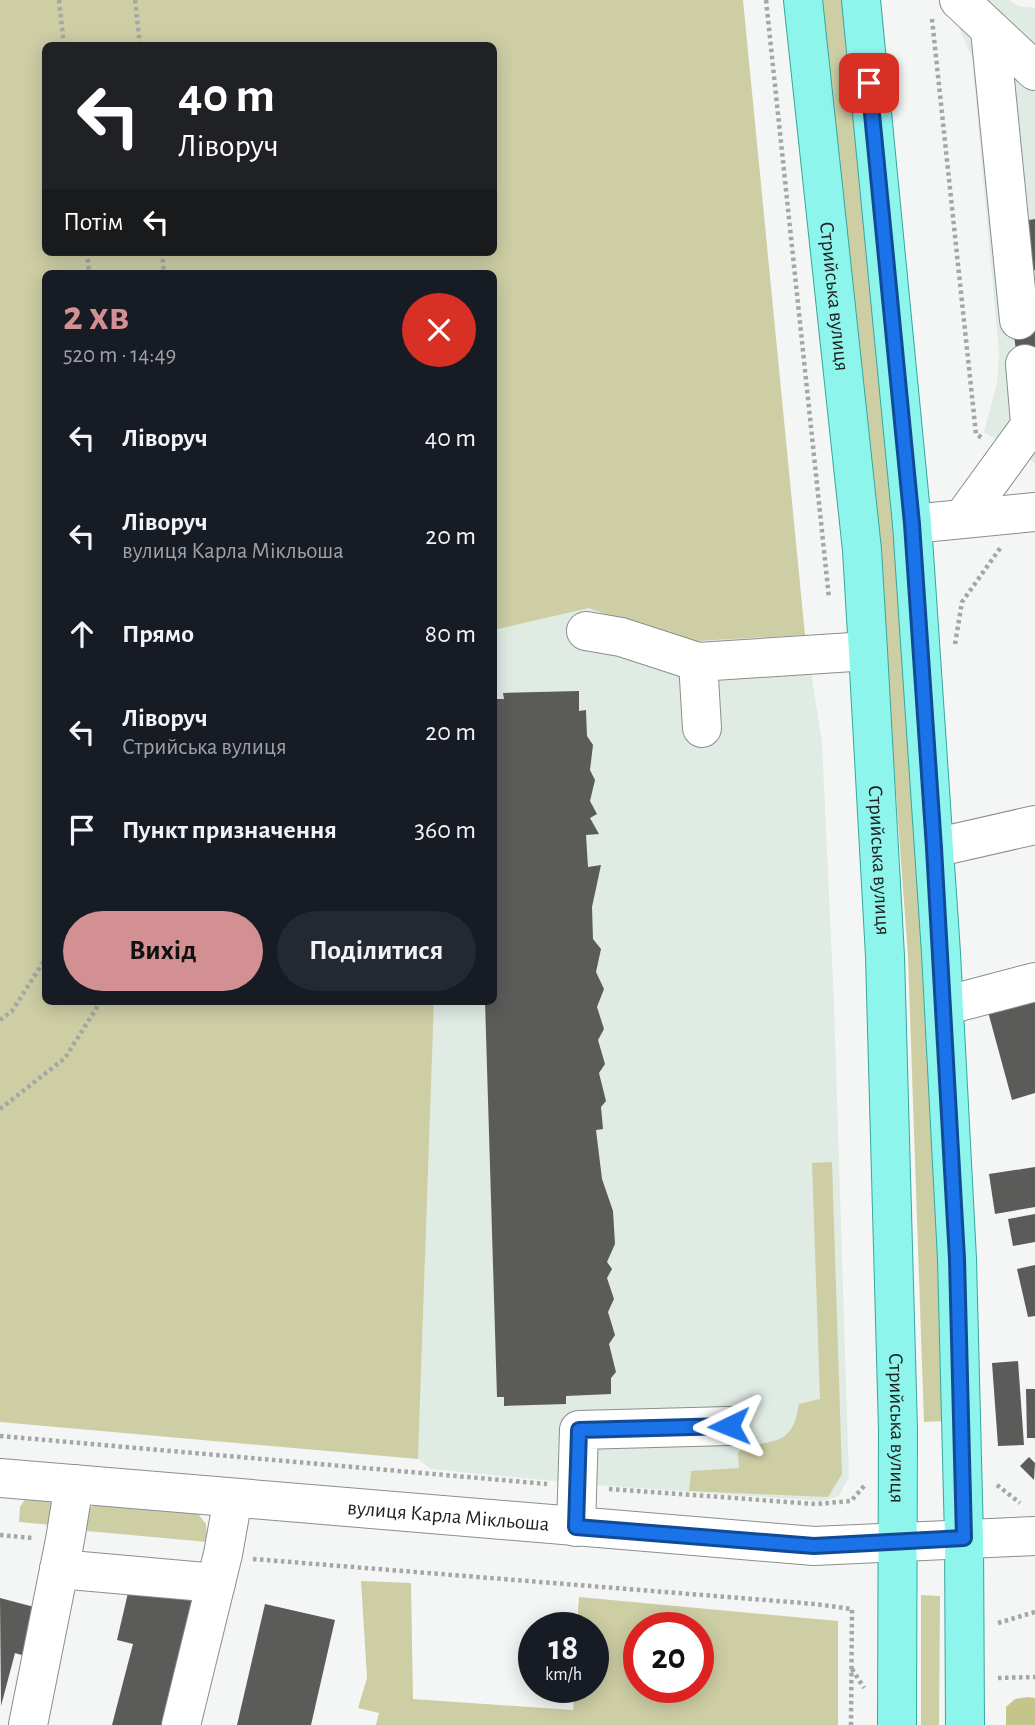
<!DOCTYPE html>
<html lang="uk">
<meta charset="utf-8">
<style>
body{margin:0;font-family:"Alegreya Sans",sans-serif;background:#242831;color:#f1f3f6;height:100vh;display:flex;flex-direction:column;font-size:26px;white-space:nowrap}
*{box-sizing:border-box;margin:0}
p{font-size:23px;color:#9ea1a6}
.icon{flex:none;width:38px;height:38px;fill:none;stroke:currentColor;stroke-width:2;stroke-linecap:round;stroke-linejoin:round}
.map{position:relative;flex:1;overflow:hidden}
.drawer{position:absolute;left:42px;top:270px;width:455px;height:735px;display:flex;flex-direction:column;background:#171b24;border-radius:10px;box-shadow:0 4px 18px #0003}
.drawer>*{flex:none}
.hud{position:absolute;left:42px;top:42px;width:455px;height:214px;border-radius:10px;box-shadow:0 4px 18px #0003;background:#202124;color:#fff;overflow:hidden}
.speed{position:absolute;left:518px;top:1612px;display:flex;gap:14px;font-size:35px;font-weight:700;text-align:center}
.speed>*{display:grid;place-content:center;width:91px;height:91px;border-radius:50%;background:#171b24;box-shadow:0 4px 18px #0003;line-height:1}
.speed small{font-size:18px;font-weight:400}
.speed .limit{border:10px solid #d22;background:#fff;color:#111}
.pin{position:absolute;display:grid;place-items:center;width:60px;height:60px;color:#fff;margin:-30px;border-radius:14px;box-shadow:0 4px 10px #0006}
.me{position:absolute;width:77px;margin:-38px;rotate:268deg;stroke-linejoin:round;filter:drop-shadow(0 0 5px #0008)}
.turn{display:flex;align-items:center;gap:24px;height:147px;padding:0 21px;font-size:32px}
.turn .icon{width:91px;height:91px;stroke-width:2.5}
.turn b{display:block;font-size:49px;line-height:60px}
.then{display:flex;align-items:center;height:66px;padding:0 21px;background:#0003;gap:14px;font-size:26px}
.round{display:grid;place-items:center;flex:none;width:74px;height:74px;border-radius:37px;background:#242831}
.overview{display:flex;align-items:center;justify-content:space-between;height:119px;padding:0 21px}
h1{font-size:42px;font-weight:600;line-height:52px;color:#d29093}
.button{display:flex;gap:14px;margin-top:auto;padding:14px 21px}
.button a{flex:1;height:80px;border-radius:42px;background:#d29093;color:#111;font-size:28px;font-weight:600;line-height:80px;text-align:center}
.button a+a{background:#242831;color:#f1f3f6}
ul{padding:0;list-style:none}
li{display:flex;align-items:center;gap:21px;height:98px;padding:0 21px}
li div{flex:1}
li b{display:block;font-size:26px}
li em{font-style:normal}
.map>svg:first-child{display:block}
.built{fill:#e0ebe4}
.green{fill:#cecea5;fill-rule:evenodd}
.forest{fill:#c5c48b}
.building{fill:#5b5c5a}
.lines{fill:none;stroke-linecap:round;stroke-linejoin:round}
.minor-casing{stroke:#8b8e8c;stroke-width:40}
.major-casing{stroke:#36a79d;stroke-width:40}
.path{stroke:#a5a7a5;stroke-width:4.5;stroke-dasharray:3.5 3.5;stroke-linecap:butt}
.minor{stroke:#fff;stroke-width:38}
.major{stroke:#8ef5ed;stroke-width:38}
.route-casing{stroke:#114b97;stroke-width:18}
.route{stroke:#1a73e8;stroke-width:12}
.labels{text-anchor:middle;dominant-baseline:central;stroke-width:7;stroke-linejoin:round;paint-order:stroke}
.street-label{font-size:21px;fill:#202120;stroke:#f3f6f4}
</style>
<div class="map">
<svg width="1035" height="1725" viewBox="0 0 1035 1725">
<rect width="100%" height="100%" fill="#f3f6f4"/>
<!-- built -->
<g class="built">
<path d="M959,0H1009L1019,6L1035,8V463L984,432L997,383L999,353L972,57L955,19Z"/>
<path d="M589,608L679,642L805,635L822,742L834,1005L849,1477L839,1496L822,1501L595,1485L431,1469L418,1459L434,1001H494V630Z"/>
</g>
<!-- green -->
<g class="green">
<path d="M0,0H743L805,635L679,642L589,608L494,630V273H46V1001H434L418,1459L0,1422ZM46,46H494V252H46Z"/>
<path d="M821,0H844L898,531L928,956L943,1421L924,1422L908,957L877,533Z"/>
<path d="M832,1162L842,1474L828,1497L689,1491L691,1471L739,1468L738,1453L745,1446C779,1441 793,1442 799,1404L820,1399L812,1163Z"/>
<path d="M47,1497L52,1505V1525L19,1522L20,1507L26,1498Z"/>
<path d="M94,1505L196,1511L206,1524L207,1542L76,1530L85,1512Z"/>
<path d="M361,1581L411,1583L413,1699L573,1710L575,1687H593V1628L577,1627L579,1597L838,1621V1725H376L379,1713L358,1708L367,1678ZM639,1628H698V1687H639Z"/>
<path d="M921,1595L940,1596L939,1725H921Z"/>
</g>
<!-- forest -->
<path class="forest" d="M1028,1697L1035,1698V1725H1006V1707L1015,1699Z"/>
<!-- building -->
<g class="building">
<path d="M1035,219V270L1029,271L1023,221Z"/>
<path d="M1035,318V362L1018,365L1012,321Z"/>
<path d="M579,691V711L586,710L587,736L593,745L590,770L595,780L590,801L597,814L590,818L599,834L586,835L588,867L601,865L592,907L593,939L601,949L596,972L604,989L597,1007L604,1029L598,1040L605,1064L599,1073L606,1101L601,1107L603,1129L596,1130L602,1179L613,1211L615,1244L607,1262L612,1269L607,1278L614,1299L608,1312L615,1335L609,1344L616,1372L611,1378V1394L566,1396V1404L504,1406V1397H497L485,1001H494V699H504L503,693Z"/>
<path d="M1035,995V1093L1012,1100L987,1008Z"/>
<path d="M1035,1167V1207L995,1214L989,1174Z"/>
<path d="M1035,1214V1242L1013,1246L1008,1219Z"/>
<path d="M1035,1265V1316L1028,1317L1017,1269Z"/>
<path d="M1018,1361L1024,1445L998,1446L992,1363Z"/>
<path d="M1026,1389H1035V1438H1027Z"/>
<path d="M1029,1457L1035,1463L1034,1480L1020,1466Z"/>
<path d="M131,1580L204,1597L172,1725H112L133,1644L117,1640Z"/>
<path d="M0,1598L38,1608L25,1656L15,1653L1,1706Z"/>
<path d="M265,1604L335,1620L311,1725H237Z"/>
</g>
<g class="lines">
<defs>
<g id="minor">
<path d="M959,0L1035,71"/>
<path d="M990,30L1019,320"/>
<path d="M1025,364L1030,423"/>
<path d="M963,518L1035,419"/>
<path d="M912,524L1035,512"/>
<path d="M586,631L621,637L698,662L868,651"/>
<path d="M698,662L702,728"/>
<path d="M934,848L1035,825"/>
<path d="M944,1006L1035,982"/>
<path id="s1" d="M0,1478L814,1546L1035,1536"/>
<path d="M576,1527L579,1430L729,1426"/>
<path d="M59,1569L216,1583"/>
<path d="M28,1725L65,1540L74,1484"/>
<path d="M181,1725L223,1554L233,1498"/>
</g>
<g id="major">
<path id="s2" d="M803,0L862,550L868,651L885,956L898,1430L897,1725"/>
<path d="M861,0L912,524L941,953L957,1259L964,1538L965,1725"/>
</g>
</defs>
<!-- minor casing -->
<use href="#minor" class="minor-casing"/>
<!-- major casing -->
<use href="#major" class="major-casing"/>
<!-- path -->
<g class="path">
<path d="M59,0L64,46"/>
<path d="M135,0L140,46"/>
<path d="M766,0L829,598"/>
<path d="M932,19L976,434L982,438"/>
<path d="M87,252L89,273"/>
<path d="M162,252L164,273"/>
<path d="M955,644L962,602L1001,547"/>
<path d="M0,1020L12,1011L46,958"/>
<path d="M0,1109L65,1058L101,1001"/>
<path d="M0,1436L547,1484"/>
<path d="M997,1485L1020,1503"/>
<path d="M609,1489L816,1504L851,1501L865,1485"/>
<path d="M0,1535L32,1538"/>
<path d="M253,1559L815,1604L852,1609L851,1725"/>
<path d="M998,1623L1035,1612"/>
<path d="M852,1669L864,1688"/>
<path d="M998,1678L1035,1677"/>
</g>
<!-- minor -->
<use href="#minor" class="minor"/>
<!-- major -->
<use href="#major" class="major"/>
</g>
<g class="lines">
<defs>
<path id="route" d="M729,1426L579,1430L576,1527L814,1546L964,1538L957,1259L934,848L912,524L869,83"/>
</defs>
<!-- route casing -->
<use href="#route" class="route-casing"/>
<!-- route -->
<use href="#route" class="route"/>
</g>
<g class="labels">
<!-- street labels -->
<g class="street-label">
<text stroke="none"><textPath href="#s2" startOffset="298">Стрийська вулиця</textPath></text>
<text stroke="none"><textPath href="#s2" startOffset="864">Стрийська вулиця</textPath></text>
<text stroke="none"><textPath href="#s2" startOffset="1432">Стрийська вулиця</textPath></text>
<text stroke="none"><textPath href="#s1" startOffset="450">вулиця Карла Мікльоша</textPath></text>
</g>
</g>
</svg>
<div class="speed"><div>18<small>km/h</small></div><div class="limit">20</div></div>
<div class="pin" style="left:869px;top:83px;background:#d93025"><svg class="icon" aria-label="arrive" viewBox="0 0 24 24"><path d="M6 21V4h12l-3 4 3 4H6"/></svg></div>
<svg class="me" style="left:729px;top:1426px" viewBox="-20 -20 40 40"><path d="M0-17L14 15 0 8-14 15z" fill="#1a73e8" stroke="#fff" stroke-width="4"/></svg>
<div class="hud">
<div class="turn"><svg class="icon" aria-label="left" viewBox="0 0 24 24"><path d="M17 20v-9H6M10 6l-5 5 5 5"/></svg><div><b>40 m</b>Ліворуч</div></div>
<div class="then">Потім<svg class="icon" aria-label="left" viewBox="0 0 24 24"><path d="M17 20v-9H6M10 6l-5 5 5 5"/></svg></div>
</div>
<section class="drawer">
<div class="overview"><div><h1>2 хв</h1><p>520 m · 14:49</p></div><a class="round" style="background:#d93025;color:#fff"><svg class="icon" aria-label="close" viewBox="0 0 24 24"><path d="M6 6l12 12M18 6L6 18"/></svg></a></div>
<ul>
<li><svg class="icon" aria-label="left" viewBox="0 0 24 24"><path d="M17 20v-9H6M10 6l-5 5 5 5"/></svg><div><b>Ліворуч</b></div><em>40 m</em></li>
<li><svg class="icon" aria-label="left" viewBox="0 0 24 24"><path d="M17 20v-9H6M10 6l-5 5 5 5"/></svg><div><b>Ліворуч</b><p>вулиця Карла Мікльоша</p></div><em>20 m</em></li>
<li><svg class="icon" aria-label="ahead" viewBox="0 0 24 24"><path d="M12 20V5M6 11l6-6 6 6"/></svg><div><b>Прямо</b></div><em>80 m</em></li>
<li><svg class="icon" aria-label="left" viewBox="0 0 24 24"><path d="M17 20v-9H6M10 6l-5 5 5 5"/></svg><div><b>Ліворуч</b><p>Стрийська вулиця</p></div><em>20 m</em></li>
<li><svg class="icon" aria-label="arrive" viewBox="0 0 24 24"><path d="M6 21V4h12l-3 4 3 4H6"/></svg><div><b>Пункт призначення</b></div><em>360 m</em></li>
</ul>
<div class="button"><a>Вихід</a><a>Поділитися</a></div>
</section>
</div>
